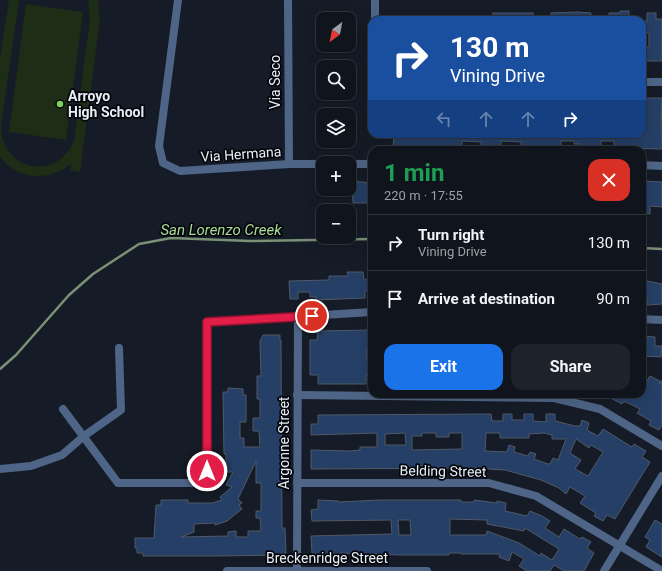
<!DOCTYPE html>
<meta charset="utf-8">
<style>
body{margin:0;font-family:Roboto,sans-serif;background:#1e222a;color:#f1f3f6;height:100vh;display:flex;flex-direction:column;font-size:15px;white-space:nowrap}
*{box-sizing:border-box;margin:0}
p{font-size:13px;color:#9c9fa4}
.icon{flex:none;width:22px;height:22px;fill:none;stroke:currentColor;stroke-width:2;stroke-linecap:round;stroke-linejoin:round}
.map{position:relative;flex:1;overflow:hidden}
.sheet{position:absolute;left:368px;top:146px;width:278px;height:252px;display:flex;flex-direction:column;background:#10151d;border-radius:12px;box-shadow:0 4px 16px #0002,0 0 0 1px #30343b}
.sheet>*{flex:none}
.banner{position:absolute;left:368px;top:16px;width:278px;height:122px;border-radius:12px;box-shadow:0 4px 16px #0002,0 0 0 1px #30343b;background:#1a4fa0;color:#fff;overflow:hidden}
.needle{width:26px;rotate:212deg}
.controls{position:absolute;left:316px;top:12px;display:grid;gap:8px}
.controls a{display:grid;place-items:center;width:40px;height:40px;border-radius:8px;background:#10151d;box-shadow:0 4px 16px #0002,0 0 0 1px #30343b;font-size:20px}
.pin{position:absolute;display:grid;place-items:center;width:34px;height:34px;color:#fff;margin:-17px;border:2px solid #fff;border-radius:50%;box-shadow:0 1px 4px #0007}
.me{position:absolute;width:44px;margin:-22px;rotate:0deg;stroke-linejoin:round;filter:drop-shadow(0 0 3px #0008)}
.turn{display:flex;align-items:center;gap:14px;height:84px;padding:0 16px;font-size:18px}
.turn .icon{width:52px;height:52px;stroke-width:2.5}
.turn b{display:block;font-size:28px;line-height:34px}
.lanes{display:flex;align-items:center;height:38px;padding:0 16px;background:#0003;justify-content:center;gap:20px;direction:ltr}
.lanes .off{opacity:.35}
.round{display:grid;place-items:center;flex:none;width:42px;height:42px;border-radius:12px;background:#1e222a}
.headline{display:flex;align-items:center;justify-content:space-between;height:68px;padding:0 16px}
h1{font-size:24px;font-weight:700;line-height:30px;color:#1e9e55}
.action{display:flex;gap:8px;margin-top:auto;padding:8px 16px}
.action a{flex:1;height:46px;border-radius:12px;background:#1a73e8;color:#fff;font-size:16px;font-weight:700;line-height:46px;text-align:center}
.action a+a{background:#1e222a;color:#f1f3f6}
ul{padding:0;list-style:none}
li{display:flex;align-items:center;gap:12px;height:56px;padding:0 16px;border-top:1px solid #30343b}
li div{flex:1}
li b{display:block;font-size:15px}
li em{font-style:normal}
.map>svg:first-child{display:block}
.green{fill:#1d2d16}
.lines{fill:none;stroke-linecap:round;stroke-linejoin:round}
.stream{stroke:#7a9176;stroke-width:2.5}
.building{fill:#253f66;stroke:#515967;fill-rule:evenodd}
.minor{stroke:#4f6587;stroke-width:8}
.route-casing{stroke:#92132f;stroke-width:10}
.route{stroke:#e11d48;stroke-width:7}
.poi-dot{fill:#7bd155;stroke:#04060b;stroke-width:1.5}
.labels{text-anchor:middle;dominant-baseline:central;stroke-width:3.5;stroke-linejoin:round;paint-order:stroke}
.street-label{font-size:14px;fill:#e7edf5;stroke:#04060b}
.poi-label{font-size:14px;font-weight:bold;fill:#e7edf5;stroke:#04060b;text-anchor:start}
.water-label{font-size:15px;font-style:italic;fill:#aadb97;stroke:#04060b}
</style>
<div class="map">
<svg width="662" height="571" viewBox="0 0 662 571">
<rect width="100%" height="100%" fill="#151c27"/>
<!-- green -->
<g class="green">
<path d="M9,0H19L1,125C0,170 56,183 74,141L90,19L88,0H98L100,20L80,172L70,170L71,164C48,182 18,180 0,157V59Z"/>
<path d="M26,4L83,12L66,140L9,132Z"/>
</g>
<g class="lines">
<!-- stream -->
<g class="stream">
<path d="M642,248L662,249"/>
<path d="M0,369L16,355L69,295L93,274L139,244L171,238L250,241L372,239"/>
</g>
</g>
<!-- building -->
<g class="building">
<path d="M620,11H629V20H609V13H620Z"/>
<path d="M577,12L591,13L590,20H551V13Z"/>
<rect x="493" y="13" width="40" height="7"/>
<path d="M647,13H656V19H662V61H642V47H649V33H642V21H647Z"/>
<path d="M642,98H662L661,131L662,132V149L621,148L614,147V141H601V149H581V144H574V141H561V149H521V142L501,141V149H481V142L462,141V150L393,149L394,134H642V128H645V115H642Z"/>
<path d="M352,181L372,183V198H368V203H353Z"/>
<path d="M642,181L662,182V207L650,206V214L644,213Z"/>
<path d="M347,272H363L364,280L372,279V291H365V298L316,300V297H310V292H298V299H290L289,281L329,280V276H348Z"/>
<path d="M642,280L662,284V304L647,305V298L642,297Z"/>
<path d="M372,330V348H367V360H372V376L366,375V384H318V375H310V340H317L318,331Z"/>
<path d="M263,335H280V340H281L282,528H285L286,553L278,555L218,556H143V553H137V548H135V538H154L156,505H161V500H188V503H212L222,500L220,497L232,487L226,485L233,472H226V454H224L223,392H228V388L243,389V395H246V422H240V438H244V447H260L259,431H253V418H260V399H257V376H261L260,341ZM256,461V483H261V511H256V518H260L261,531H248V537H236V531L228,532V536L181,537L194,532V524L215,523V525L227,521L242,509L239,505L242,503L238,499Z"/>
<path d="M642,336L655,337V346H662L661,357L642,356Z"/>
<path d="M650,376L660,381L659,384L662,380V425L659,430L649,425L651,421L637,413L640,409L626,402H623L622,404L603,394H642V389Z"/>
<path d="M491,414L492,421H503V414H512V420H524V414H533V421L546,422V414H555V421L575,426H580L582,420L589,423L587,430L598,436L603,429L632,447L634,444L646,451L642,457L650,462L615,519L607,515L603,521L594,516L596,513L580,503L585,496L570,487L566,494L559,488L541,480L505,470L471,468L311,469V450L350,451L360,450V447H377V433L311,435V424H318V415ZM405,433L406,445H385V434ZM422,433H436V437H449V433H462V449L412,450V436H422ZM486,433H500V438H529V434L544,433L552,435V439H566L558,460L553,458L550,464H548L534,459L536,454L530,452L528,456L514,452L515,447L509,445L507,452L485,451ZM576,439L589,448L591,445L603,452L588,476L575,469L581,460L570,453Z"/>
<path d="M318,500L338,501V502L380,500H461V502H474V500L497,503V501L506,503L505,511L527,516L530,511L542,516L550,521L545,528L559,537L564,529L580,539L582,537L591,542L587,548L594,553L584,571H564L554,565L550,571H527L519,566L524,559L512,552L509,561L499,557L500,554H461V553H449V555H400L342,553L319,556V554L312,553L311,536L392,534L391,520L312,521L311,510L318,509ZM450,519L487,520V524L524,531L525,528L559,549L552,560L541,553L540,556L519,543L487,531L486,535H450ZM398,520H410L411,535H399Z"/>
<path d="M655,520L662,524V557L646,547L650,540L645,537Z"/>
</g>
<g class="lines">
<!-- minor -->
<g class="minor">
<path d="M178,0L159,146L163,163L180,171L289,164H323"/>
<path d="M288,0L289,164"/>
<path d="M375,20V0"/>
<path d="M642,82H662"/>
<path d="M349,164H372"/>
<path d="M642,165L662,166"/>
<path d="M642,319L662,320"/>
<path d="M297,395L554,398L600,409L662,446"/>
<path d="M63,409L118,483H207V322L372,312"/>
<path d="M0,469L31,466L62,455L84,436L121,410L119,348"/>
<path d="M297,483H489L536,496L662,571"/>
<path d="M297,570L298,317"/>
<path d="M227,571H427"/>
<path d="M604,571L662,476"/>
</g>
</g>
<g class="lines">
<defs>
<path id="route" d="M207,471V322L312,316"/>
</defs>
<!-- route casing -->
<use href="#route" class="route-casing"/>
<!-- route -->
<use href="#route" class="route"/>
</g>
<!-- markers -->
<circle class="poi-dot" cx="60" cy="104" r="4"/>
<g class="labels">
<!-- street labels -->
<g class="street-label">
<text transform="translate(275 82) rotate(-90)">Via Seco</text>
<text transform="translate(241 154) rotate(-4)">Via Hermana</text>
<text transform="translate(284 443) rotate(-90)">Argonne Street</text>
<text transform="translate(443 471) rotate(1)">Belding Street</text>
<text x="327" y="558">Breckenridge Street</text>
</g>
<!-- poi labels -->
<g class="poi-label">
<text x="68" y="96">Arroyo<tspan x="68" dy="16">High School</tspan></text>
</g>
<!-- water labels -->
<g class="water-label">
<text x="221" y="230">San Lorenzo Creek</text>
</g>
</g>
</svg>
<div class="controls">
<a><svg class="needle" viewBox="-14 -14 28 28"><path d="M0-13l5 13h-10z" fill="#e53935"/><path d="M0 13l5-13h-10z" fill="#9c9fa4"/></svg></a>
<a><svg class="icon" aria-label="search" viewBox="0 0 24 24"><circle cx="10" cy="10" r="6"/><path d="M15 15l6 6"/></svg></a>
<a><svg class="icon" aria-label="layers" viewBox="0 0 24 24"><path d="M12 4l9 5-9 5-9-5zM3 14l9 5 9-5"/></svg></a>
<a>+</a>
<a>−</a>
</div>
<div class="pin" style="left:312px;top:316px;background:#d93025"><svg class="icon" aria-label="arrive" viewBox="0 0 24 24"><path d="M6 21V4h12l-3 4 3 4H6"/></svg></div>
<svg class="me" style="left:207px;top:471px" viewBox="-20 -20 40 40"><circle r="17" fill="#e11d48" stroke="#fff" stroke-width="3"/><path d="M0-11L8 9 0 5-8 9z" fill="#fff"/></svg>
<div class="banner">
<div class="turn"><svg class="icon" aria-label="right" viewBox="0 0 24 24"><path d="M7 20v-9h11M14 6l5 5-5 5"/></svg><div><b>130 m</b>Vining Drive</div></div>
<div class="lanes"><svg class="icon off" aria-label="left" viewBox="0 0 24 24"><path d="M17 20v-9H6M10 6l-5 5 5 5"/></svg><svg class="icon off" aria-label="ahead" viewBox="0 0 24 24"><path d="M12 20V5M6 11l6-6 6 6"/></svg><svg class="icon off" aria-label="ahead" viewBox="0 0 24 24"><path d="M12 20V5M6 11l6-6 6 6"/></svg><svg class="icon" aria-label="right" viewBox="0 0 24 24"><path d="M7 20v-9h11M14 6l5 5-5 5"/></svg></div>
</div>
<section class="sheet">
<div class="headline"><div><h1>1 min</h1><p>220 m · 17:55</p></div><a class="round" style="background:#d93025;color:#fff"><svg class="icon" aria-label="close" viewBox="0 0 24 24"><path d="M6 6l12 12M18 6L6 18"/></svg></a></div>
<ul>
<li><svg class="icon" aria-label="right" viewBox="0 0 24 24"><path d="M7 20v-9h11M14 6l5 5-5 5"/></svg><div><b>Turn right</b><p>Vining Drive</p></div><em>130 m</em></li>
<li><svg class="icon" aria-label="arrive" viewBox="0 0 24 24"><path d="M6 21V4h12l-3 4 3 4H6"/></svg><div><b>Arrive at destination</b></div><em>90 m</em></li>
</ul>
<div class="action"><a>Exit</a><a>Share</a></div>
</section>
</div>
